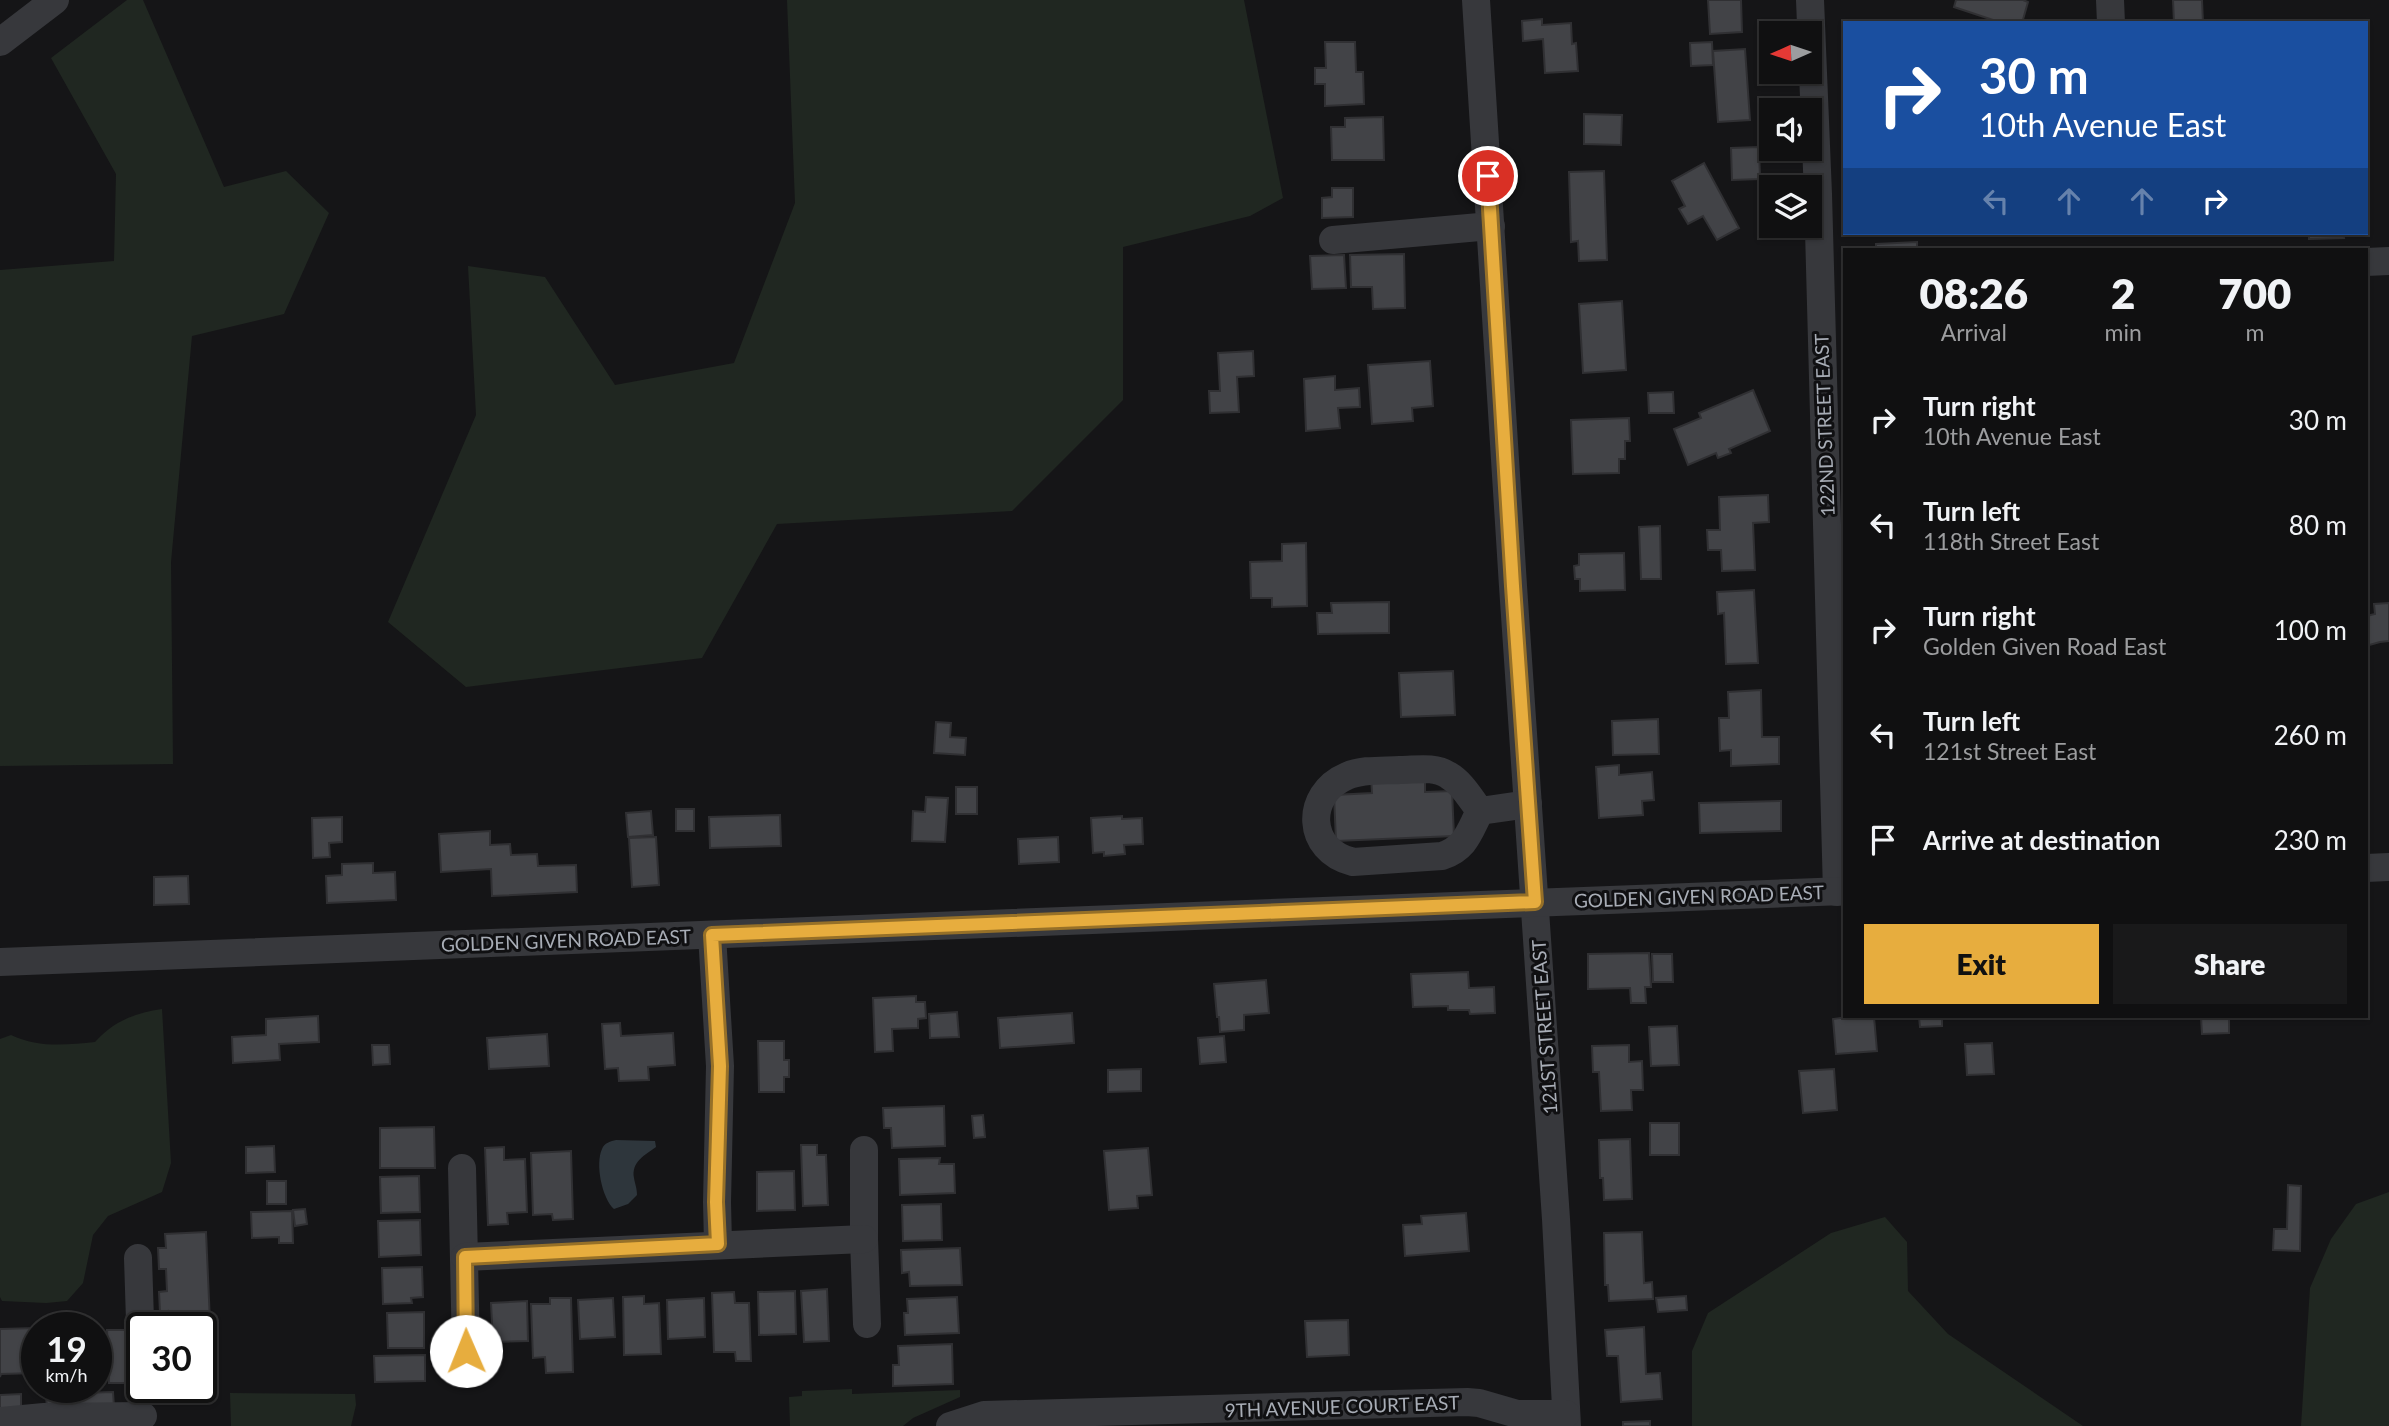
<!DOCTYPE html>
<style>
body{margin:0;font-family:Lato,sans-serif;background:#19191a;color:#f1f3f6;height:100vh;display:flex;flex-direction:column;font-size:26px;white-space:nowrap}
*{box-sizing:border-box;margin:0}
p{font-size:23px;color:#9c9d9f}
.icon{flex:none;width:38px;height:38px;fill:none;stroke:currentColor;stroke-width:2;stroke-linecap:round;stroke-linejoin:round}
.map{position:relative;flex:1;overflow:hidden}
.side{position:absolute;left:1843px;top:248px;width:525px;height:770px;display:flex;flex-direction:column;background:#101011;border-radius:0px;box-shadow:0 2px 5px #0004,0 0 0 2px #303031}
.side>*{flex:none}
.top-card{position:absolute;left:1843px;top:21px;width:525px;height:214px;border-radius:0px;box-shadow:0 2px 5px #0004,0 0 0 2px #303031;background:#1a4fa0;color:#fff;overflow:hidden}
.needle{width:46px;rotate:267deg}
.tools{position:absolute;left:1759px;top:21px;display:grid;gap:14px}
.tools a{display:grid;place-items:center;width:63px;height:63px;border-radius:0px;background:#101011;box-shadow:0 2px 5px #0004,0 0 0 2px #303031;font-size:35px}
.speed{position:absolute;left:21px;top:1312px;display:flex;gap:14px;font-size:35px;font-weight:700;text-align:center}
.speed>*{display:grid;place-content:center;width:91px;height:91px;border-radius:50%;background:#101011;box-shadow:0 2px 5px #0004,0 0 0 2px #303031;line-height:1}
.speed small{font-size:18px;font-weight:400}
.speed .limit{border:4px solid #111;border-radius:10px;background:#fff;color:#111}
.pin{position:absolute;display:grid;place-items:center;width:60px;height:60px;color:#fff;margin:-30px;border:4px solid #fff;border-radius:50%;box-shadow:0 2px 7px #0007}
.me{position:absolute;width:77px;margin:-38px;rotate:359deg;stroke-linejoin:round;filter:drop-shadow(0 0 5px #0008)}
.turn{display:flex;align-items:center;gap:24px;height:147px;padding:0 21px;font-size:32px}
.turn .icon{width:91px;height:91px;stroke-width:2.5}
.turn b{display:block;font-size:49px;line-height:60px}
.lanes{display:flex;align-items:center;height:66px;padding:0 21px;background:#0003;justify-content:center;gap:35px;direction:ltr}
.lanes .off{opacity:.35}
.eta{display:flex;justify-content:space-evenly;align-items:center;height:119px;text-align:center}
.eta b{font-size:42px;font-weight:800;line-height:49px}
.button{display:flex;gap:14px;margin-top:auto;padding:14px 21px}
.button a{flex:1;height:80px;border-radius:0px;background:#e7ad3e;color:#111;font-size:28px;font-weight:800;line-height:80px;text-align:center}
.button a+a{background:#19191a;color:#f1f3f6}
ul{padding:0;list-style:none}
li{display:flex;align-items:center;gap:21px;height:105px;padding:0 21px}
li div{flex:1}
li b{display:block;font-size:26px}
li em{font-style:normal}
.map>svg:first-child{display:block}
.green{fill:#202721}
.water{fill:#2e363c}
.building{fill:#424347;stroke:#303033;stroke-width:2}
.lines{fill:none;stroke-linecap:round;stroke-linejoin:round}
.minor{stroke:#37383c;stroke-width:28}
.route-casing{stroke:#967028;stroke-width:18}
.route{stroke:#e7ad3e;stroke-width:12}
.labels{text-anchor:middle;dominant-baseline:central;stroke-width:6;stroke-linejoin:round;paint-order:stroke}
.street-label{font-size:19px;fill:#a8adb6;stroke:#101012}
</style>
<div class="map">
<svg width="2389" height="1426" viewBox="0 0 2389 1426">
<rect width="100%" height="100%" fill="#151517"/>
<!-- green -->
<g class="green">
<path d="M127,0H143L224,187L286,171L329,213L284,314L192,336L171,562L173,764L0,766V270L114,261L116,174L51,58Z"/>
<path d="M787,0H1244L1283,198L1250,216L1123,247V400L1012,511L777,524L702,658L466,687L388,622L476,415L468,266L545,277L615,385L734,363L795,203Z"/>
<path d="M162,1009L171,1163L162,1192L108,1216L93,1235L83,1283L67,1301L46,1303L2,1301L0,1297V1039L11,1035C38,1048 66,1045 95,1042C114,1021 135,1013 162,1009Z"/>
<path d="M2389,1192V1426H2301L2310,1288L2331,1239L2356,1204Z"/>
<path d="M1885,1217L1907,1242L1908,1291L1948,1334L2083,1426H1692V1351L1708,1313L1831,1233Z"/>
<path d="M852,1389V1394L960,1390V1397L913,1418L903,1426H790L789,1397L802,1396V1391Z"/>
<path d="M230,1393L355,1394L356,1405L351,1426H231Z"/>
</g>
<!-- water -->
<path class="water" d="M616,1140L655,1141L656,1147C645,1155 631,1162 634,1178C635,1184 637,1188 637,1195L628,1204L614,1209C602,1198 595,1164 602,1149C604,1143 611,1141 616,1140Z"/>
<!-- building -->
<g class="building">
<path d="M1708,0H1741L1742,32L1710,34Z"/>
<path d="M1956,0H2023L2028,2L2022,23H2002L1954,7Z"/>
<path d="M2173,0H2202L2203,23H2174Z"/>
<path d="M1542,19V25L1571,23L1572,44L1576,43L1578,71L1545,73L1543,39L1523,41L1522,21Z"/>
<path d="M2337,20V23H2310V21Z"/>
<path d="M1325,42H1355L1356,72H1363L1364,104L1325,106V84H1315V68H1326Z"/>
<path d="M1712,42L1713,65L1691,66L1690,43Z"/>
<path d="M1745,49L1750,120L1718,122L1713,51Z"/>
<path d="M1584,114L1622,115L1621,145L1584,144Z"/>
<path d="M1383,117L1384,160H1332L1331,127H1345V118Z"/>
<path d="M1759,147L1760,179L1732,180L1731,148Z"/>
<path d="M1704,163L1739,228L1717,240L1703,216L1688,224L1679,209L1685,206L1672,181Z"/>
<path d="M1604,171L1607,260L1579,261L1578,241L1571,242L1569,172Z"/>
<path d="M1332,188H1353V217L1322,218V198L1332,197Z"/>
<path d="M2309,233H2343L2344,238L2309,239Z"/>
<path d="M1917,242V250H1876V244Z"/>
<path d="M1404,254L1405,308L1373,309L1372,287H1351L1350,255Z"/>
<path d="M1344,255L1346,288L1312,289L1310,256Z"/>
<path d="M1622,301L1626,370L1583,373L1579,304Z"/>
<path d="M1253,351L1254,376L1237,377L1239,412L1210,413L1209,391H1220L1218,353Z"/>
<path d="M1430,361L1433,406L1412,408L1413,421L1372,424L1368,365Z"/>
<path d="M1335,376V390L1359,388L1360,407L1338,408L1340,428L1306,431L1304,379Z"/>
<path d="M1753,390L1770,431L1729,449L1731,453L1718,458L1716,453L1688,465L1674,429L1701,418L1699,413Z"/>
<path d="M1673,392L1674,413H1649L1648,393Z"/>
<path d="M1629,418L1630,441H1625V459H1619V473L1573,474L1571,420Z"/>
<path d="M1768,495L1769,522L1753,523L1755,570L1722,571L1721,550H1708L1707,530H1720L1719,497Z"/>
<path d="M1660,526L1661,579H1641L1639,527Z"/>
<path d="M1306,543L1307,606L1272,607V598H1251L1250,562L1282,561V544Z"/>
<path d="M1624,553L1625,590L1580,591V579H1575L1574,566L1579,565V554Z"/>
<path d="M1754,590L1758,663L1726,664L1724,613L1718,614L1717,592Z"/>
<path d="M1389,602V633L1318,634L1317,613H1332L1331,603Z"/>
<path d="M2389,603V641L2380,642L2366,646V616L2375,614L2374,604Z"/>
<path d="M1453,671L1455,715L1401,717L1399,673Z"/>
<path d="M1761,690L1762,737H1779V764L1731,766V750L1720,751L1719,718H1729L1728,692Z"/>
<path d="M1658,719L1659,754L1613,755L1612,721Z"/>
<path d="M936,722L951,723L950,737L966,738L965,755L934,753Z"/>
<path d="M1619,765V775L1652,772L1654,800L1642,801L1643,815L1599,818L1596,767Z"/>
<path d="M1371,775L1425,781V792L1452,791L1454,836L1336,841L1334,795L1372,793Z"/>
<rect x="956" y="787" width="21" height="27"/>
<path d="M926,797L948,798L945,842L912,841L913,811L925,812Z"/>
<path d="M1781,801V831L1700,833L1699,803Z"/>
<rect x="676" y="809" width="18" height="22"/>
<path d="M651,811L653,835L628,837L626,813Z"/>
<path d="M780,815L781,846L710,848L709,817Z"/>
<path d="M1122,816V819L1142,818L1143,844L1124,845L1125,854L1104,856V852L1093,853L1091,818Z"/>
<path d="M342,817V842L329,843L330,857L313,858L312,818Z"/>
<path d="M490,831V845L510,844L511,855L537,854L538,866L576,865L577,892L492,896L491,869L441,872L439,834Z"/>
<path d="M656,837L659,885L632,887L629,838Z"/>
<path d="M1058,837L1059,862L1019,864L1018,839Z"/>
<path d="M373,863V873L395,872L396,900L327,903L326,876L342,875V864Z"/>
<path d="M188,876L189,904L154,905V877Z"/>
<path d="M1649,953L1651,987H1645L1646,1003H1631L1630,988L1588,989V954Z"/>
<path d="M1652,954H1672L1673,982H1653Z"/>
<path d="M1468,972L1469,988L1494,987L1495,1013L1470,1014L1469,1010H1448V1006L1413,1007L1411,974Z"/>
<path d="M1266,980L1269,1013L1244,1015V1030L1220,1032L1219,1017H1217L1214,984Z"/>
<path d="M916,996V1002H925L926,1018L918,1019V1028L892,1029L893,1051L875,1052L873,998Z"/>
<path d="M957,1012L959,1037L930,1038L929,1014Z"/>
<path d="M1072,1013L1074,1043L1000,1048L998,1018Z"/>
<path d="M318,1016L319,1042L279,1044L280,1060L233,1063L232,1037L266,1035V1019Z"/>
<path d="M1848,1017H1874L1877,1051L1836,1054L1833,1019Z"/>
<path d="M1919,1017H1942V1026L1920,1027Z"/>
<path d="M2201,1017H2229V1033L2202,1034Z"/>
<path d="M620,1023L621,1036L673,1033L675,1065L648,1067L649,1080L619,1081L618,1068L605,1069L602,1024Z"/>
<path d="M1677,1026L1679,1065L1651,1066L1649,1027Z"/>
<path d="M547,1034L549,1066L489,1069L487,1038Z"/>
<path d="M1224,1036L1226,1062L1200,1064L1198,1038Z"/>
<path d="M758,1041H784V1060H789V1077H784V1092H759Z"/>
<path d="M1992,1043L1994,1074L1967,1075L1965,1044Z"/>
<path d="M372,1045H389L390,1064L373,1065Z"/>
<path d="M1629,1045V1062L1642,1061L1643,1090H1631L1632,1110L1601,1111L1599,1072H1593L1592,1046Z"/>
<path d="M1141,1069V1091L1108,1092V1070Z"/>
<path d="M1834,1069L1837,1110L1803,1113L1799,1071Z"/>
<path d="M944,1106L945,1146L892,1148L891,1128H884L883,1108Z"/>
<path d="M983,1115L985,1137L974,1138L972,1116Z"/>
<rect x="1650" y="1123" width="29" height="32"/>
<path d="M434,1127L435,1168H380V1128Z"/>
<path d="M1630,1139L1632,1199L1604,1200L1603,1178H1600L1599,1140Z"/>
<path d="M801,1145H817V1155H826L828,1205L803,1206Z"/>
<path d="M274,1146L275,1172L246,1173V1147Z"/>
<path d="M504,1147V1160L525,1159L527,1212L507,1213L508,1224L488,1225L485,1148Z"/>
<path d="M1148,1148L1152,1195L1137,1196L1138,1208L1109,1210L1104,1151Z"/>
<path d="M571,1151L573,1219L553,1220L552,1214L533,1215L531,1153Z"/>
<path d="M940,1158L939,1164H954L955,1193L900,1195L899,1159Z"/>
<path d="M794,1171L795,1210L757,1211V1172Z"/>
<path d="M419,1176L420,1212L381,1213L380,1177Z"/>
<rect x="267" y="1181" width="19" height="23"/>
<path d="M2288,1185L2301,1186L2300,1251L2273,1250L2274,1229H2287Z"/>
<path d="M941,1204L942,1240L903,1241L902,1205Z"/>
<path d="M305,1209L307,1224L295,1226L293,1210Z"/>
<path d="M292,1211L293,1243H279V1237L252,1238L251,1212Z"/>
<path d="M1466,1213L1469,1251L1405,1256L1403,1225L1422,1224L1421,1216Z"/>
<path d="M420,1220L421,1255L379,1257L378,1221Z"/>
<path d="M206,1232L212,1367H201V1328H168V1311L160,1312L159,1292L167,1291L166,1269H159L158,1248H166L165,1234Z"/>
<path d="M1642,1232L1644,1283L1652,1282L1653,1299L1609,1301L1608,1285H1605L1604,1233Z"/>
<path d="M960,1248L962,1285L910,1286L909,1272L902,1273L901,1250Z"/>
<path d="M422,1267L423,1297L411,1298L412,1303L383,1304L382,1268Z"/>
<path d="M827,1289L829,1341L804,1342L801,1291Z"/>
<path d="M795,1291L796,1334L759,1335L758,1292Z"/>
<path d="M734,1292L735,1303H749L751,1361H736L735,1352H714L712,1293Z"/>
<path d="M644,1296V1304L659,1303L661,1354L624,1355L623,1297Z"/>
<path d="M1686,1296L1687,1310L1658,1312L1656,1298Z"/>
<path d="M957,1297L959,1333L905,1335L904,1313H908L907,1299Z"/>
<path d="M550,1298H571L573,1372L546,1373L545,1357L533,1358L531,1304H550Z"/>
<path d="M613,1298L615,1337L580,1339L578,1300Z"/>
<path d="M704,1298L705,1337L668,1339L667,1300Z"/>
<path d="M527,1301L528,1341L493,1342L491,1303Z"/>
<path d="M424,1312V1348H388L387,1313Z"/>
<path d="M1348,1320L1349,1355L1307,1357L1305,1321Z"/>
<path d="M1644,1327L1646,1374L1660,1373L1662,1399L1621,1402L1618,1356H1607L1605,1330Z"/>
<path d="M37,1328V1373L1,1374L0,1377V1329Z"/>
<path d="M107,1330H125L127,1383H109Z"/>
<path d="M96,1332H101L102,1377H96Z"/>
<path d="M952,1344L953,1384L893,1386V1365H899L898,1346Z"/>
<path d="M425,1355V1381L375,1382L374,1356Z"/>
<path d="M113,1392L114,1407L47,1410L46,1394Z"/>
<path d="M21,1394V1410H0V1395Z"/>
<path d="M1650,1421V1426H1623V1422Z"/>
</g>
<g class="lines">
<!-- minor -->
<g class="minor">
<path d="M1476,0L1513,586L1556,1219L1567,1426"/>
<path d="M1810,0L1818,194L1837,892"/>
<path d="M2110,0L2111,23"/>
<path d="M0,42L55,0"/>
<path d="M1333,240L1491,226"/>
<path d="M2366,262L2389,261"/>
<path d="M1480,811C1470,798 1462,783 1448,775C1434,766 1416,770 1400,770C1383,771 1363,769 1347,776C1304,794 1306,851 1353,862L1442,856C1466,848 1469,832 1480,811L1528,804"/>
<path d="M2366,868L2389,867"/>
<path d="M712,935L720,1066L717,1202L718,1244"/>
<path d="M0,962L1844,891"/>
<path d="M864,1150V1239L867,1324"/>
<path d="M462,1168L466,1351"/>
<path d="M465,1257L864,1239"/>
<path d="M138,1258L142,1383"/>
<path d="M0,1421L44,1417L143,1416"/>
<path d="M950,1426L984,1415L1467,1402L1479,1403L1517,1414H1566"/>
</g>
</g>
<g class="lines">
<defs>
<path id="route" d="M466,1351L465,1257L718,1244L716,1202L720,1066L712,935L1535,902L1513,586L1488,176"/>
</defs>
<!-- route casing -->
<use href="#route" class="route-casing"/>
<!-- route -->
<use href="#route" class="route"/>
</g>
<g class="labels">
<!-- street labels -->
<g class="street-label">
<text transform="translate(1824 425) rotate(-92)">122ND STREET EAST</text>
<text transform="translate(1699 896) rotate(-2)">GOLDEN GIVEN ROAD EAST</text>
<text transform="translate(566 940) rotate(-2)">GOLDEN GIVEN ROAD EAST</text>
<text transform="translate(1544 1027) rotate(-94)">121ST STREET EAST</text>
<text transform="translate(1342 1406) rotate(-2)">9TH AVENUE COURT EAST</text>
</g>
</g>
</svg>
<div class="tools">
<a><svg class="needle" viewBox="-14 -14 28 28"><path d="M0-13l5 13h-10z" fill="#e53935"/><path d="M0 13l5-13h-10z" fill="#9c9d9f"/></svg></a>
<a><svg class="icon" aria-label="sound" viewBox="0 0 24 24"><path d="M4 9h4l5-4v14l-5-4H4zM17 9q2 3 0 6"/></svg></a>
<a><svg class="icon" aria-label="layers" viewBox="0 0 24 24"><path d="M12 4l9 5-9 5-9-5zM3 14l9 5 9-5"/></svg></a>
</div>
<div class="speed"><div>19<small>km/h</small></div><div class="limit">30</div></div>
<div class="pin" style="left:1488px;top:176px;background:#d93025"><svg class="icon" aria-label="arrive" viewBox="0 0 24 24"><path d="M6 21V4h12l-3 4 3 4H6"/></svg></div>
<svg class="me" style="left:466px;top:1351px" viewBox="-20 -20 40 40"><circle r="19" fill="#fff"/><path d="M0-13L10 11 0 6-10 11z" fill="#e7ad3e"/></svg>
<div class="top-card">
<div class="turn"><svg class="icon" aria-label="right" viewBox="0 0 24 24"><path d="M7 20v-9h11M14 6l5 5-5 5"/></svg><div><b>30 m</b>10th Avenue East</div></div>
<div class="lanes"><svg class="icon off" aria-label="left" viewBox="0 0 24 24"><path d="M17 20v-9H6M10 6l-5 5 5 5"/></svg><svg class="icon off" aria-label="ahead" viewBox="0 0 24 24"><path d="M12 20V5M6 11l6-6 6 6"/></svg><svg class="icon off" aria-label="ahead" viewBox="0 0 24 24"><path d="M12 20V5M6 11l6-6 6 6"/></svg><svg class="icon" aria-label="right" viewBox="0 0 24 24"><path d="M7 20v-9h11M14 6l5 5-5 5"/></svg></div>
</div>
<section class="side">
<div class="eta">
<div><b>08:26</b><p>Arrival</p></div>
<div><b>2</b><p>min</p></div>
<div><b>700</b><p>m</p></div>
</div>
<ul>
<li><svg class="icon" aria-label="right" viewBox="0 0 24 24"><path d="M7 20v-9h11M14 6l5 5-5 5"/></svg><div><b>Turn right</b><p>10th Avenue East</p></div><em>30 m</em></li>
<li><svg class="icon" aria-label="left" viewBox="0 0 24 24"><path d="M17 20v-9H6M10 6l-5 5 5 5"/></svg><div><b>Turn left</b><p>118th Street East</p></div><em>80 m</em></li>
<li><svg class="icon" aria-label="right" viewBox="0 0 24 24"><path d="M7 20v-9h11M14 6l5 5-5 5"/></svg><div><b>Turn right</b><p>Golden Given Road East</p></div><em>100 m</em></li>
<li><svg class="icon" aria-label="left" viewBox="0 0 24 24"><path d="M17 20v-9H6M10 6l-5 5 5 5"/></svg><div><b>Turn left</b><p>121st Street East</p></div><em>260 m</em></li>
<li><svg class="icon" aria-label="arrive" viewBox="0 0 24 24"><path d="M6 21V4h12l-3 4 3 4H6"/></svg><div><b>Arrive at destination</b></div><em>230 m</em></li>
</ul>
<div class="button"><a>Exit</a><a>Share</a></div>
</section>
</div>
